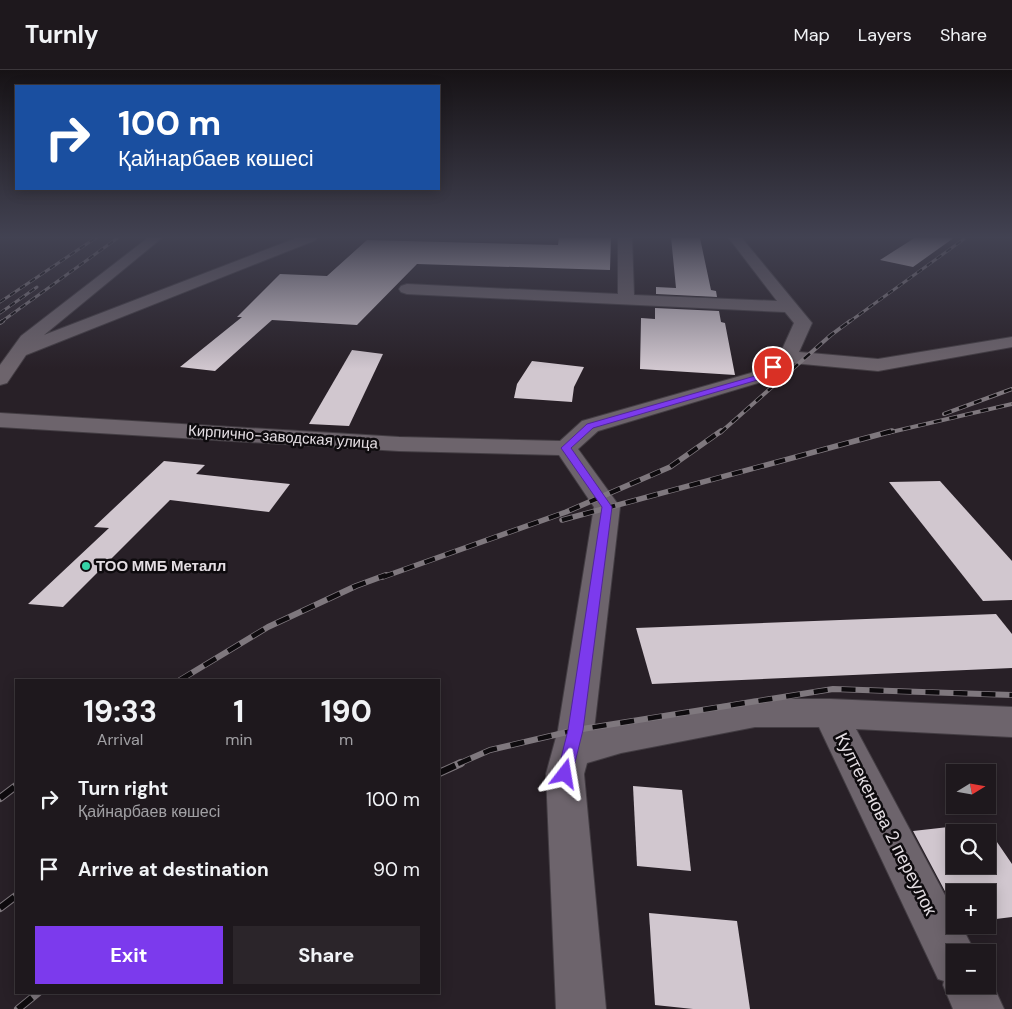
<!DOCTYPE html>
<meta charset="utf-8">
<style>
body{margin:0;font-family:"DM Sans",sans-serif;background:#2b252a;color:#f1f3f6;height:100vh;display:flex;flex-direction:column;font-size:19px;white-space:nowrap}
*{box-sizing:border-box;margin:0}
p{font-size:16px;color:#a1a0a4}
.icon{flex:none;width:28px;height:28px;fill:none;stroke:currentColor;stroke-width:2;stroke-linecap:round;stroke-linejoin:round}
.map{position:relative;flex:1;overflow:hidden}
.details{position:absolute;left:15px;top:609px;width:425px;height:315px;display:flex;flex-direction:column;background:#1e181d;border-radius:0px;box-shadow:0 2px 12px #0003,0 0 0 1px #3c373b}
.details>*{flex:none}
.hud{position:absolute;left:15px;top:15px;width:425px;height:105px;border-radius:0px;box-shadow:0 2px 12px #0003,0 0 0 1px #3c373b;background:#1a4fa0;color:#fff;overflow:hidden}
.needle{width:32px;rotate:79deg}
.controls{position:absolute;left:946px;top:694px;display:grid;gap:10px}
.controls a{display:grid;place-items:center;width:50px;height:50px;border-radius:0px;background:#1e181d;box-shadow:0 2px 12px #0003,0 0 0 1px #3c373b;font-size:25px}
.pin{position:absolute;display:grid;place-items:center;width:42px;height:42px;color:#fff;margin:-21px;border:2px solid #fff;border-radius:50%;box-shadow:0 1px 5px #0007}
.me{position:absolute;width:55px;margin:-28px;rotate:14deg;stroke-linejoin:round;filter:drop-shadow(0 0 4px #0008)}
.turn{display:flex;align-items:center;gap:18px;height:105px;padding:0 20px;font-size:22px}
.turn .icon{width:65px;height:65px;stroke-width:2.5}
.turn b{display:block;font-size:35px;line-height:42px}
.eta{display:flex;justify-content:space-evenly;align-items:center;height:85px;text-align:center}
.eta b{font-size:30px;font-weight:700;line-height:35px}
.button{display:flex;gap:10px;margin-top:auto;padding:10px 20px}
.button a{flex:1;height:58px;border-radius:0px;background:#7c3aed;color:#fff;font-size:20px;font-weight:700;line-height:58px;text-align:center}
.button a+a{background:#2b252a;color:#f1f3f6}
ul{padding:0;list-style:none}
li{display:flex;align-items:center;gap:15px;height:70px;padding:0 20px}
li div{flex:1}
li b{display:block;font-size:19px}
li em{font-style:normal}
header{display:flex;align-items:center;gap:30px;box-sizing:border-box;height:70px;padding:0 25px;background:#1e181d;border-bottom:1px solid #3c373b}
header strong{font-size:24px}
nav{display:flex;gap:28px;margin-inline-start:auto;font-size:18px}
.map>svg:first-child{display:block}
.building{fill:#d1c7cf;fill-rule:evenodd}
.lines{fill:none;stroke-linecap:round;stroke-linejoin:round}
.minor-casing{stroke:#433d43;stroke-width:2}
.minor{fill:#6d646c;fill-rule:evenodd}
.rail-far4-casing{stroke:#7f787e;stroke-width:3}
.rail-far3-casing{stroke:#7f787e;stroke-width:4}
.rail-far2-casing{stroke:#7f787e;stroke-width:5.5}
.rail-far1-casing{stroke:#7f787e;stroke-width:6}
.rail-casing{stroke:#7f787e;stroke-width:8}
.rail-far4{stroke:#0e0b0e;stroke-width:2;stroke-dasharray:6;stroke-linecap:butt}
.rail-far3{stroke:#0e0b0e;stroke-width:2.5;stroke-dasharray:8;stroke-linecap:butt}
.rail-far2{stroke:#0e0b0e;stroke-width:4;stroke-dasharray:11;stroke-linecap:butt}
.rail-far1{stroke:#0e0b0e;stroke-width:4.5;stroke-dasharray:14;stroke-linecap:butt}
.rail{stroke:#0e0b0e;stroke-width:6;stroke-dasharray:18;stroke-linecap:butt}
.route{fill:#7c3aed;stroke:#51269a}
.poi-dot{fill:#36d4a7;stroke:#0e0b0e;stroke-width:2}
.labels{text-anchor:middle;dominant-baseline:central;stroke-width:5;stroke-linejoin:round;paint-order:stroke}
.street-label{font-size:15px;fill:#e4dee3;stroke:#0e0b0e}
.poi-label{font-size:15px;font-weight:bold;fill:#e4dee3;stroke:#0e0b0e;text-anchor:start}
.near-street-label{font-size:18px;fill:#e4dee3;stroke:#0e0b0e}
</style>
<header>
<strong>Turnly</strong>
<nav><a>Map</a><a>Layers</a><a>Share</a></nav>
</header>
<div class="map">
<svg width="1012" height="939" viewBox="0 0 1012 939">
<rect width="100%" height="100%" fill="#282027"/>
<!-- building -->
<g class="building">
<path d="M559,167H611L610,200L417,194L357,255L272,250L215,301L180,297L242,247H237L280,204L327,206L367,170L558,175Z"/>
<path d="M671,167L700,168L711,220L716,221L717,227L656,224V217L676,218Z"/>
<path d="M916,167H955L913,197L880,190Z"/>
<path d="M655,238L719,241L721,252L725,253L735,305L640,299L641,248L655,249Z"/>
<path d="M352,280L383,284L349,356L309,354Z"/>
<path d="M532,291L584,297L574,317L572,332L514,328L517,314Z"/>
<path d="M164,391L205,395L196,404L290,414L269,442L170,430L63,537L28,534L109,458L94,457Z"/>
<path d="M940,411L1012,491V530L983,531L889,412Z"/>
<path d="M996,544L1012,564V598L652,614L636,558Z"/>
<path d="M633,716L682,720L691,801L637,796Z"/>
<path d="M984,753L1012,794V847L988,850V822H955V840L913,761ZM955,762H988V795H955Z"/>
<path d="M649,843L737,851L750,939H693L655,935Z"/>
</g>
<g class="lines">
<defs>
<g id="minor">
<path d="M149,167H163L44,265L299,167H317L316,170L26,285L7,313L0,315V295L21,266Z"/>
<path d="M618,167H632L634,225L777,231L728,167H741L812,253L799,282L878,289L1012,267V277L878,301L792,293L765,311L598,361L578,379L620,437L594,660L621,653L755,629H830L1012,637V667L856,659L955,844V855H961L975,882H955V915H988V904L1004,939H953L943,915L944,911L938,909L819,657H755L621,683L587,693L584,704L606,939H556L546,704L558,660L594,437L559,385L399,381L0,357V343L399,367L560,371L582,351L751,303L780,284L794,253L785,242L407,224L401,222L399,219L401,216L407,214L618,224Z"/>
</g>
</defs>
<!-- minor casing -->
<use href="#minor" class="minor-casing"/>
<!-- minor -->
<use href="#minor" class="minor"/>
<defs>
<g id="rail-far4">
<path d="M0,232L97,167"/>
<path d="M0,243L37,217"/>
<path d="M1,252L119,167"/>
<path d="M849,252L964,169"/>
</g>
<g id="rail-far3">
<path d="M0,253L3,251"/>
<path d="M944,344L1012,319"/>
<path d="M720,363L831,265L850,251"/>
<path d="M887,363L1012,334"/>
</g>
<g id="rail-far2">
<path d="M562,450L892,361"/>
<path d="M383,507L566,442L670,397L721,361"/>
</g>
<g id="rail-far1">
<path d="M180,610L268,557L356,516L386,505"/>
<path d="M458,694L490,680L576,660L833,619L1012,625"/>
</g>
<g id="rail">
<path d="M439,703L461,693"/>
<path d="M0,728L16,716"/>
<path d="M0,838L16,826"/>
<path d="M18,939L39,922"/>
</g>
</defs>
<!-- rail-far4 casing -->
<use href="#rail-far4" class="rail-far4-casing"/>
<!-- rail-far3 casing -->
<use href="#rail-far3" class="rail-far3-casing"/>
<!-- rail-far2 casing -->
<use href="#rail-far2" class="rail-far2-casing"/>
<!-- rail-far1 casing -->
<use href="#rail-far1" class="rail-far1-casing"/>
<!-- rail casing -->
<use href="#rail" class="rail-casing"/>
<!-- rail-far4 -->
<use href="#rail-far4" class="rail-far4"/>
<!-- rail-far3 -->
<use href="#rail-far3" class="rail-far3"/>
<!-- rail-far2 -->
<use href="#rail-far2" class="rail-far2"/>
<!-- rail-far1 -->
<use href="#rail-far1" class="rail-far1"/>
<!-- rail -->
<use href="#rail" class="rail"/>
</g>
<!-- sky -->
<linearGradient id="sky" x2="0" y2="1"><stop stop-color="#161215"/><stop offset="0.56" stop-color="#424252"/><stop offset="1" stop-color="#424252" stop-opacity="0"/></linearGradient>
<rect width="1012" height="299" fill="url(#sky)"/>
<!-- route -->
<path class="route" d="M770,296L777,297L761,309L593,358L571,378L612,437L583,660L571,709L565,711L560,709L557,704L568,660L602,437L561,378L587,354L755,306Z"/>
<!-- markers -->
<circle class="poi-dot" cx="86" cy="496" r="5"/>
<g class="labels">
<!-- street labels -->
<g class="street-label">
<text transform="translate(283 367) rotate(4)">Кирпично-заводская улица</text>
</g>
<!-- poi labels -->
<g class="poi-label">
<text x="96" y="496">ТОО ММБ Металл</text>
</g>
<!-- near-street labels -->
<g class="near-street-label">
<text transform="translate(886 754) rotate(63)">Култекенова 2 переулок</text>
</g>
</g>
</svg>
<div class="controls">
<a><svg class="needle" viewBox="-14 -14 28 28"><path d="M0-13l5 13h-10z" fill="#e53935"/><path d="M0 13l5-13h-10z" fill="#a1a0a4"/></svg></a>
<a><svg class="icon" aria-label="search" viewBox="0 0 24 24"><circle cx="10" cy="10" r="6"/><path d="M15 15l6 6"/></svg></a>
<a>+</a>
<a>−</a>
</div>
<div class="pin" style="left:773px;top:297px;background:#d93025"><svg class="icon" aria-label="arrive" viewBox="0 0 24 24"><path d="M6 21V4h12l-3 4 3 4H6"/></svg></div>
<svg class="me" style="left:565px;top:704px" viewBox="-20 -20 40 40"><path d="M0-17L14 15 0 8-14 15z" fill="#7c3aed" stroke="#fff" stroke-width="4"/></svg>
<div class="hud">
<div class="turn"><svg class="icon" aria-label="right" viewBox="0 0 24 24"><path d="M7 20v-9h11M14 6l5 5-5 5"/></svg><div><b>100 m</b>Қайнарбаев көшесі</div></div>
</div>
<section class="details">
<div class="eta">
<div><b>19:33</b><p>Arrival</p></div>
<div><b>1</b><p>min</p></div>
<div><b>190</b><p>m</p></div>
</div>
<ul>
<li><svg class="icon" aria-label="right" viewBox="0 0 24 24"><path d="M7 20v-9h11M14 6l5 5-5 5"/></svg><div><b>Turn right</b><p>Қайнарбаев көшесі</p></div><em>100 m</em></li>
<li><svg class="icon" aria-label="arrive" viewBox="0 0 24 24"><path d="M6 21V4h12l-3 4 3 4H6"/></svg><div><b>Arrive at destination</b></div><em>90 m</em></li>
</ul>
<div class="button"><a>Exit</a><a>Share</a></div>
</section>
</div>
